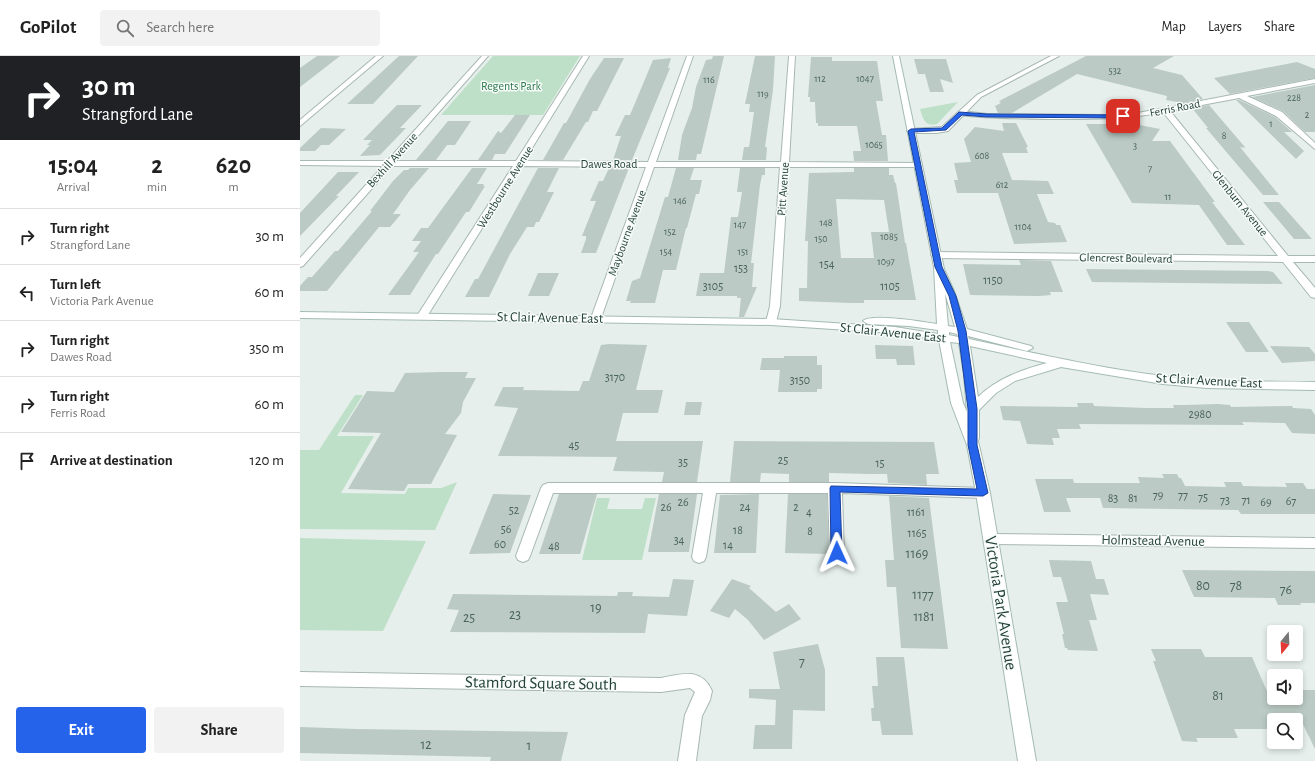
<!DOCTYPE html>
<style>
body{margin:0;font-family:"Alegreya Sans",sans-serif;background:#f2f2f2;color:#222;height:100vh;display:flex;flex-direction:column;font-size:15px;white-space:nowrap}
*{box-sizing:border-box;margin:0}
p{font-size:13px;color:#767676}
.icon{flex:none;width:22px;height:22px;fill:none;stroke:currentColor;stroke-width:2;stroke-linecap:round;stroke-linejoin:round}
.map{position:relative;flex:1;overflow:hidden}
.drawer{display:flex;flex-direction:column;background:#fff;width:300px}
.drawer>*{flex:none}
.guide{background:#202124;color:#fff;overflow:hidden}
.needle{width:26px;rotate:198deg}
.buttons{position:absolute;left:967px;top:569px;display:grid;gap:8px}
.buttons a{display:grid;place-items:center;width:36px;height:36px;border-radius:4px;background:#fff;box-shadow:0 2px 6px #0003;font-size:20px}
.pin{position:absolute;display:grid;place-items:center;width:34px;height:34px;color:#fff;margin:-17px;border-radius:8px;box-shadow:0 2px 6px #0006}
.me{position:absolute;width:44px;margin:-22px;rotate:359deg;stroke-linejoin:round;filter:drop-shadow(0 0 3px #0008)}
.turn{display:flex;align-items:center;gap:14px;height:84px;padding:0 16px;font-size:18px}
.turn .icon{width:52px;height:52px;stroke-width:2.5}
.turn b{display:block;font-size:28px;line-height:34px}
.eta{display:flex;justify-content:space-evenly;align-items:center;height:68px;text-align:center}
.eta b{font-size:24px;font-weight:700;line-height:28px}
.cta{display:flex;gap:8px;margin-top:auto;padding:8px 16px}
.cta a{flex:1;height:46px;border-radius:4px;background:#2563eb;color:#fff;font-size:16px;font-weight:700;line-height:46px;text-align:center}
.cta a+a{background:#f2f2f2;color:#222}
ul{padding:0;list-style:none}
li{display:flex;align-items:center;gap:12px;height:56px;padding:0 16px;border-top:1px solid #e0e0e0}
li div{flex:1}
li b{display:block;font-size:15px}
li em{font-style:normal}
header{display:flex;align-items:center;gap:24px;box-sizing:border-box;height:56px;padding:0 20px;background:#fff;border-bottom:1px solid #e0e0e0}
header strong{font-size:19px}
nav{display:flex;gap:22px;margin-inline-start:auto;font-size:14px}
.search{width:280px;height:36px;background:#f2f2f2;display:flex;align-items:center;gap:10px;box-sizing:border-box;padding:0 14px;border-radius:4px;color:#767676;font-size:15px}
main{display:flex;flex:1;min-height:0}
.map>svg:first-child{display:block}
.green{fill:#bfe0c8}
.building{fill:#bbcac4;fill-rule:evenodd}
.lines{fill:none;stroke-linecap:round;stroke-linejoin:round}
.minor-casing{stroke:#a8b8b2;stroke-width:2}
.tertiary-casing{stroke:#a8b8b2;stroke-width:2}
.secondary-casing{stroke:#a4bbb3;stroke-width:2}
.minor{fill:#fff;fill-rule:evenodd}
.tertiary{fill:#fff;fill-rule:evenodd}
.secondary{fill:#fff;fill-rule:evenodd}
.route{fill:#2563eb;stroke:#184099}
.labels{text-anchor:middle;dominant-baseline:central;stroke-width:3;stroke-linejoin:round;paint-order:stroke}
.far-number-label{font-size:10px;fill:#4a645c}
.far-park-label{font-size:12px;fill:#2d7a4b;stroke:#f7fbf9}
.far-street-label{font-size:12px;fill:#24423a;stroke:#f7fbf9}
.number-label{font-size:12px;fill:#4a645c}
.street-label{font-size:14px;fill:#24423a;stroke:#f7fbf9}
.near-number-label{font-size:14px;fill:#4a645c}
.near-street-label{font-size:17px;fill:#24423a;stroke:#f7fbf9}
</style>
<header>
<strong>GoPilot</strong>
<div class="search"><svg class="icon" aria-label="search" viewBox="0 0 24 24"><circle cx="10" cy="10" r="6"/><path d="M15 15l6 6"/></svg>Search here</div>
<nav><a>Map</a><a>Layers</a><a>Share</a></nav>
</header>
<main>
<section class="drawer">
<div class="guide">
<div class="turn"><svg class="icon" aria-label="right" viewBox="0 0 24 24"><path d="M7 20v-9h11M14 6l5 5-5 5"/></svg><div><b>30 m</b>Strangford Lane</div></div>
</div>
<div class="eta">
<div><b>15:04</b><p>Arrival</p></div>
<div><b>2</b><p>min</p></div>
<div><b>620</b><p>m</p></div>
</div>
<ul>
<li><svg class="icon" aria-label="right" viewBox="0 0 24 24"><path d="M7 20v-9h11M14 6l5 5-5 5"/></svg><div><b>Turn right</b><p>Strangford Lane</p></div><em>30 m</em></li>
<li><svg class="icon" aria-label="left" viewBox="0 0 24 24"><path d="M17 20v-9H6M10 6l-5 5 5 5"/></svg><div><b>Turn left</b><p>Victoria Park Avenue</p></div><em>60 m</em></li>
<li><svg class="icon" aria-label="right" viewBox="0 0 24 24"><path d="M7 20v-9h11M14 6l5 5-5 5"/></svg><div><b>Turn right</b><p>Dawes Road</p></div><em>350 m</em></li>
<li><svg class="icon" aria-label="right" viewBox="0 0 24 24"><path d="M7 20v-9h11M14 6l5 5-5 5"/></svg><div><b>Turn right</b><p>Ferris Road</p></div><em>60 m</em></li>
<li><svg class="icon" aria-label="arrive" viewBox="0 0 24 24"><path d="M6 21V4h12l-3 4 3 4H6"/></svg><div><b>Arrive at destination</b></div><em>120 m</em></li>
</ul>
<div class="cta"><a>Exit</a><a>Share</a></div>
</section>
<div class="map">
<svg width="1015" height="705" viewBox="0 0 1015 705">
<rect width="100%" height="100%" fill="#e6efeb"/>
<!-- green -->
<g class="green">
<path d="M193,0H280L243,59H141Z"/>
<path d="M658,46L637,68C625,71 623,63 620,53Z"/>
<path d="M55,339H63L37,380H74L41,437L105,438L108,432H141L157,426L135,474L0,473V394H19Z"/>
<path d="M297,442H310L307,453H342L345,442H356L342,504H282Z"/>
<path d="M0,482L126,485L83,575L0,574Z"/>
</g>
<!-- building -->
<g class="building">
<path d="M17,0H40L0,31V12Z"/>
<path d="M99,0H118L73,48H47Z"/>
<path d="M413,0H424L401,98H397L396,104H378L382,79L392,52L396,31L406,4L412,3Z"/>
<path d="M455,0H475L473,34L465,91H467L466,104H442L444,91H449L454,56H449L450,48H445Z"/>
<path d="M786,0H874L853,12L882,19L903,43L883,47L866,44L867,40L777,18L712,57H698L695,50L701,47L699,46L701,44Z"/>
<path d="M511,1H532V5H577L583,45H576L582,79H586L588,105H554L553,95H561L557,70H518V67H516L515,46H510V41H508Z"/>
<path d="M304,2H324L297,55H293L288,66H286L263,104H243L264,67H266L290,23Z"/>
<path d="M371,2L368,12H370L332,104H313L321,80H315L325,59H330L353,4Z"/>
<path d="M614,3H646L653,27L640,23L644,36H630L625,18H618Z"/>
<path d="M997,6L1015,13V22L930,38L914,22Z"/>
<path d="M1015,29V76H1005L983,55L952,41Z"/>
<path d="M936,44H939L975,61L992,76H984L1004,95L996,103Z"/>
<path d="M97,49H122L100,72H106L80,99L60,100L70,89H67L72,84H63Z"/>
<path d="M909,49L944,90L945,92L940,91L979,139H963L906,72H908L892,52Z"/>
<path d="M215,59H230L205,98H195L192,104H178L198,75L201,77Z"/>
<path d="M148,65H171L155,89H147L136,104H116Z"/>
<path d="M824,66L860,73L852,85H870L915,146H912L945,189H927L899,149L832,147L786,68H823Z"/>
<path d="M702,67H716L728,91H726L728,97H702L712,124L748,125L754,138H737L748,166L755,167L756,169H760L767,186L714,188L698,137H657L654,124H658L654,107L671,106L664,83L675,71L704,75Z"/>
<path d="M21,72L46,73L29,89H21L15,95H0V92Z"/>
<path d="M110,112H129L110,134L93,158H101L90,171H79L27,235H0V230L8,221H12L35,195H38L72,155H70L93,125L104,114H108Z"/>
<path d="M172,112H187L177,128H184L183,130H185L169,156H166L138,198H136L110,239H88L119,196H113L121,185H112L121,172H128Z"/>
<path d="M238,112H259L247,136H254L239,166H236L234,171H227L210,198L189,241H165L175,223H178Z"/>
<path d="M309,112H329L296,197H281L286,183V180H282L296,145H290L299,125H303Z"/>
<path d="M376,112H394L390,124H402L399,138H396L387,172H386L376,214H363L355,247H330L331,245H326L332,225L340,222L365,141H368Z"/>
<path d="M440,112H465V119H462L460,129L451,207H454L452,231H457L444,261H439L441,242H437V240H396L400,217H424L431,161H438L442,136H437Z"/>
<path d="M554,112H589V119H593L595,127H596L605,187H606L616,244H564V247H551L499,245V232H507L508,185H505L509,117L554,116ZM536,143L584,144L589,176H571L574,202H541Z"/>
<path d="M38,116H59L36,140H39L0,180V157Z"/>
<path d="M963,146H979L1012,183H994Z"/>
<path d="M719,204L751,205L763,236H750L751,239L739,240L670,239L663,208L721,209Z"/>
<path d="M786,213L968,215L973,216L983,228L792,226Z"/>
<path d="M238,217H259L249,240H228Z"/>
<path d="M926,266H949L969,296H946Z"/>
<path d="M309,288L347,289L336,334H363L358,357H323L316,385H403L397,426H362L364,416L313,415L317,401L198,400L218,352L194,350L203,331H224L223,334L279,335L283,325H289L301,289Z"/>
<path d="M575,289L613,290L615,309H597L596,303H576Z"/>
<path d="M970,290L1009,291L1015,298V305L982,307Z"/>
<path d="M484,300H517V309H522V333H517V336H478L480,314H460L462,302H484Z"/>
<path d="M141,316H168L165,322H176L163,346L161,357L145,378L157,379L131,428H108L104,435L48,433L81,377L41,376L67,335L94,336L105,317Z"/>
<path d="M386,346H402L400,359H384Z"/>
<path d="M777,347H793L794,350L846,352H874L873,349H884L918,348L930,349L931,351L992,350L993,352L1011,353L1015,359V378L992,377L985,367L942,366L944,369L779,368L781,373H757L760,382H752L754,389L727,388L720,365L703,364L700,350L778,351Z"/>
<path d="M434,385L634,386L639,418H626L627,429L588,427L587,418H570L529,417V426H489V418L461,417L460,426H430Z"/>
<path d="M862,418H877L879,422H881L885,430L926,431L924,426H941L943,430L987,431L985,427H1003L1007,433H1015V458H941L938,454L803,452L800,442H766L771,456H744L735,423H773L774,427H840L838,421L864,422Z"/>
<path d="M193,438L231,439L210,497L169,498Z"/>
<path d="M259,438H297L280,498H239Z"/>
<path d="M359,438H397L389,496H348Z"/>
<path d="M459,438L456,497H414L420,439Z"/>
<path d="M488,438H527L529,498L485,497Z"/>
<path d="M589,440L629,442L648,593L601,592L596,531H587L585,504H594Z"/>
<path d="M749,504L791,505L796,523H804L809,539L790,538L797,564H789L798,595L768,594L767,592H765L762,578H764L756,546H768L761,521H753Z"/>
<path d="M882,514L1015,515V547H1000L1001,549H978L975,542L894,541Z"/>
<path d="M373,523L394,524L387,560L348,558L345,577L150,576L159,554L147,553L153,538L317,540L318,536H333L332,540L369,541Z"/>
<path d="M432,523L451,530L449,532L476,556L489,548L501,563L464,584L448,564L435,553L429,562L410,555Z"/>
<path d="M518,588L525,614V655L493,654L492,693H453L455,669H475L476,644L449,642V633H480L473,596Z"/>
<path d="M851,593H901L905,601H952L970,642H996V634H1015V693L1001,664H974V673H934L938,682H896L898,686L882,685L853,605H856Z"/>
<path d="M576,601H604L613,679H582L580,665H572L571,652H574L572,630H578Z"/>
<path d="M0,671L56,673L268,676L261,705H190L191,701L0,697Z"/>
</g>
<g class="lines">
<defs>
<g id="minor">
<path d="M182,0H188L96,105H216L283,0H289L224,105L348,106L387,0H393L356,106H481L489,0H495L489,106L618,107L622,109L618,111H488L480,250L476,266L471,269L466,266L470,250L480,111H354L301,262L296,265L291,262L346,111L221,110L126,262L122,263L117,260L213,110H92L3,210L0,211V202L83,110L0,109V105H87Z"/>
<path d="M1015,23V27L947,40L982,56L1015,87V93L976,60L939,42L870,55L988,200H1015V206H993L1015,232V242L1011,241L983,206L636,202L631,199L636,196L978,200L863,56C825,64 788,63 750,63C720,62 691,63 661,59L657,57L661,55L687,58L807,59L838,57Z"/>
<path d="M248,427H535L683,432L688,434L690,437L688,440L683,442L542,437L544,497L542,501L537,503L532,501L530,497L528,437H416L406,501L404,505L399,507L394,505L392,501L403,437H253L230,500L228,504L223,506L218,504L216,500L241,432L243,429Z"/>
<path d="M691,478L1015,482V492L691,488L686,487L684,483L686,479Z"/>
<path d="M0,616L361,622C382,618 401,611 412,635L410,644L402,660L396,705H378L385,659L395,636L390,632L361,636L0,630Z"/>
</g>
<g id="tertiary">
<path d="M76,0H83L0,70V64Z"/>
<path d="M751,0H759L681,41L648,75L636,77H611L607,75L611,73L642,71L677,39Z"/>
</g>
<path id="secondary" d="M593,0H599L644,213L654,235L667,273L731,290L733,292L727,295L668,280L669,283C733,297 798,312 863,320C913,327 964,325 1015,326V334L907,332L863,328L761,311L715,325L696,337L679,354V382L678,385L690,437L736,705H718L676,437L667,389L651,347L639,284L595,277L471,269L0,262V256L471,263L595,271L638,278V274L609,270L568,268L563,265C570,257 625,266 637,268L634,211ZM645,237L655,271L648,270ZM649,276L657,278L658,281L649,279ZM650,286L659,287L664,318L667,356L663,347ZM670,290L747,307C721,314 698,322 678,341Z"/>
</defs>
<!-- minor casing -->
<use href="#minor" class="minor-casing"/>
<!-- tertiary casing -->
<use href="#tertiary" class="tertiary-casing"/>
<!-- secondary casing -->
<use href="#secondary" class="secondary-casing"/>
<!-- minor -->
<use href="#minor" class="minor"/>
<!-- tertiary -->
<use href="#tertiary" class="tertiary"/>
<!-- secondary -->
<use href="#secondary" class="secondary"/>
</g>
<!-- route -->
<path class="route" d="M659,56L687,58L823,59L826,60L823,62L687,61L662,59L646,74L614,76L642,211L656,240L666,275L677,353V389L688,437L683,440L540,436L542,497L537,501L531,497L530,432L531,430L677,433L668,389V353L658,275L649,240L635,211L608,75L611,73L642,72Z"/>
<g class="labels">
<!-- far-number labels -->
<g class="far-number-label">
<text x="815" y="15">532</text>
<text x="520" y="23">112</text>
<text x="565" y="23">1047</text>
<text x="409" y="24">116</text>
<text x="463" y="38">119</text>
<text x="994" y="42">228</text>
<text x="1007" y="59">2</text>
<text x="971" y="68">1</text>
<text x="924" y="80">8</text>
<text x="574" y="89">1065</text>
<text x="835" y="90">3</text>
<text x="682" y="100">608</text>
<text x="850" y="113">7</text>
<text x="702" y="129">612</text>
<text x="868" y="141">11</text>
<text x="380" y="145">146</text>
<text x="526" y="167">148</text>
<text x="440" y="169">147</text>
<text x="723" y="171">1104</text>
<text x="370" y="176">152</text>
<text x="589" y="181">1085</text>
<text x="521" y="183">150</text>
<text x="366" y="196">154</text>
<text x="443" y="196">151</text>
<text x="586" y="206">1097</text>
</g>
<!-- far-park labels -->
<g class="far-park-label">
<text x="211" y="30">Regents Park</text>
</g>
<!-- far-street labels -->
<g class="far-street-label">
<text transform="translate(875 52) rotate(-11)">Ferris Road</text>
<text transform="translate(92 104) rotate(-48)">Bexhill Avenue</text>
<text x="309" y="108">Dawes Road</text>
<text transform="translate(205 131) rotate(-58)">Westbourne Avenue</text>
<text transform="translate(483 133) rotate(-86)">Pitt Avenue</text>
<text transform="translate(940 147) rotate(51)">Glenburn Avenue</text>
<text transform="translate(327 177) rotate(-70)">Maybourne Avenue</text>
<text transform="translate(826 202) rotate(1)">Glencrest Boulevard</text>
</g>
<!-- number labels -->
<g class="number-label">
<text x="527" y="208">154</text>
<text x="441" y="212">153</text>
<text x="693" y="224">1150</text>
<text x="413" y="230">3105</text>
<text x="590" y="230">1105</text>
<text x="315" y="321">3170</text>
<text x="500" y="324">3150</text>
<text x="900" y="358">2980</text>
<text x="274" y="389">45</text>
<text x="483" y="404">25</text>
<text x="383" y="406">35</text>
<text x="580" y="407">15</text>
<text x="858" y="439">79</text>
<text x="883" y="439">77</text>
<text x="903" y="441">75</text>
<text x="813" y="442">83</text>
<text x="833" y="442">81</text>
<text x="925" y="444">73</text>
<text x="946" y="444">71</text>
<text x="991" y="445">67</text>
<text x="383" y="446">26</text>
<text x="966" y="446">69</text>
<text x="366" y="451">26</text>
<text x="445" y="451">24</text>
<text x="496" y="451">2</text>
<text x="214" y="454">52</text>
<text x="509" y="456">4</text>
<text x="616" y="456">1161</text>
<text x="206" y="473">56</text>
<text x="438" y="474">18</text>
<text x="510" y="475">8</text>
<text x="617" y="477">1165</text>
<text x="379" y="484">34</text>
<text x="200" y="488">60</text>
<text x="428" y="489">14</text>
<text x="254" y="490">48</text>
</g>
<!-- street labels -->
<g class="street-label">
<text transform="translate(250 262) rotate(1)">St Clair Avenue East</text>
<text transform="translate(593 277) rotate(6)">St Clair Avenue East</text>
<text transform="translate(909 325) rotate(3)">St Clair Avenue East</text>
<text transform="translate(853 485) rotate(1)">Holmstead Avenue</text>
</g>
<!-- near-number labels -->
<g class="near-number-label">
<text x="617" y="498">1169</text>
<text x="903" y="530">80</text>
<text x="936" y="530">78</text>
<text x="986" y="534">76</text>
<text x="623" y="539">1177</text>
<text x="296" y="552">19</text>
<text x="215" y="559">23</text>
<text x="624" y="561">1181</text>
<text x="169" y="562">25</text>
<text x="502" y="606">7</text>
<text x="918" y="640">81</text>
<text x="126" y="689">12</text>
<text x="229" y="690">1</text>
</g>
<!-- near-street labels -->
<g class="near-street-label">
<text transform="translate(701 547) rotate(81)">Victoria Park Avenue</text>
<text transform="translate(241 627) rotate(1)">Stamford Square South</text>
</g>
</g>
</svg>
<div class="buttons">
<a><svg class="needle" viewBox="-14 -14 28 28"><path d="M0-13l5 13h-10z" fill="#e53935"/><path d="M0 13l5-13h-10z" fill="#767676"/></svg></a>
<a><svg class="icon" aria-label="sound" viewBox="0 0 24 24"><path d="M4 9h4l5-4v14l-5-4H4zM17 9q2 3 0 6"/></svg></a>
<a><svg class="icon" aria-label="search" viewBox="0 0 24 24"><circle cx="10" cy="10" r="6"/><path d="M15 15l6 6"/></svg></a>
</div>
<div class="pin" style="left:823px;top:60px;background:#d93025"><svg class="icon" aria-label="arrive" viewBox="0 0 24 24"><path d="M6 21V4h12l-3 4 3 4H6"/></svg></div>
<svg class="me" style="left:537px;top:497px" viewBox="-20 -20 40 40"><path d="M0-17L14 15 0 8-14 15z" fill="#2563eb" stroke="#fff" stroke-width="4"/></svg>
</div>
</main>
